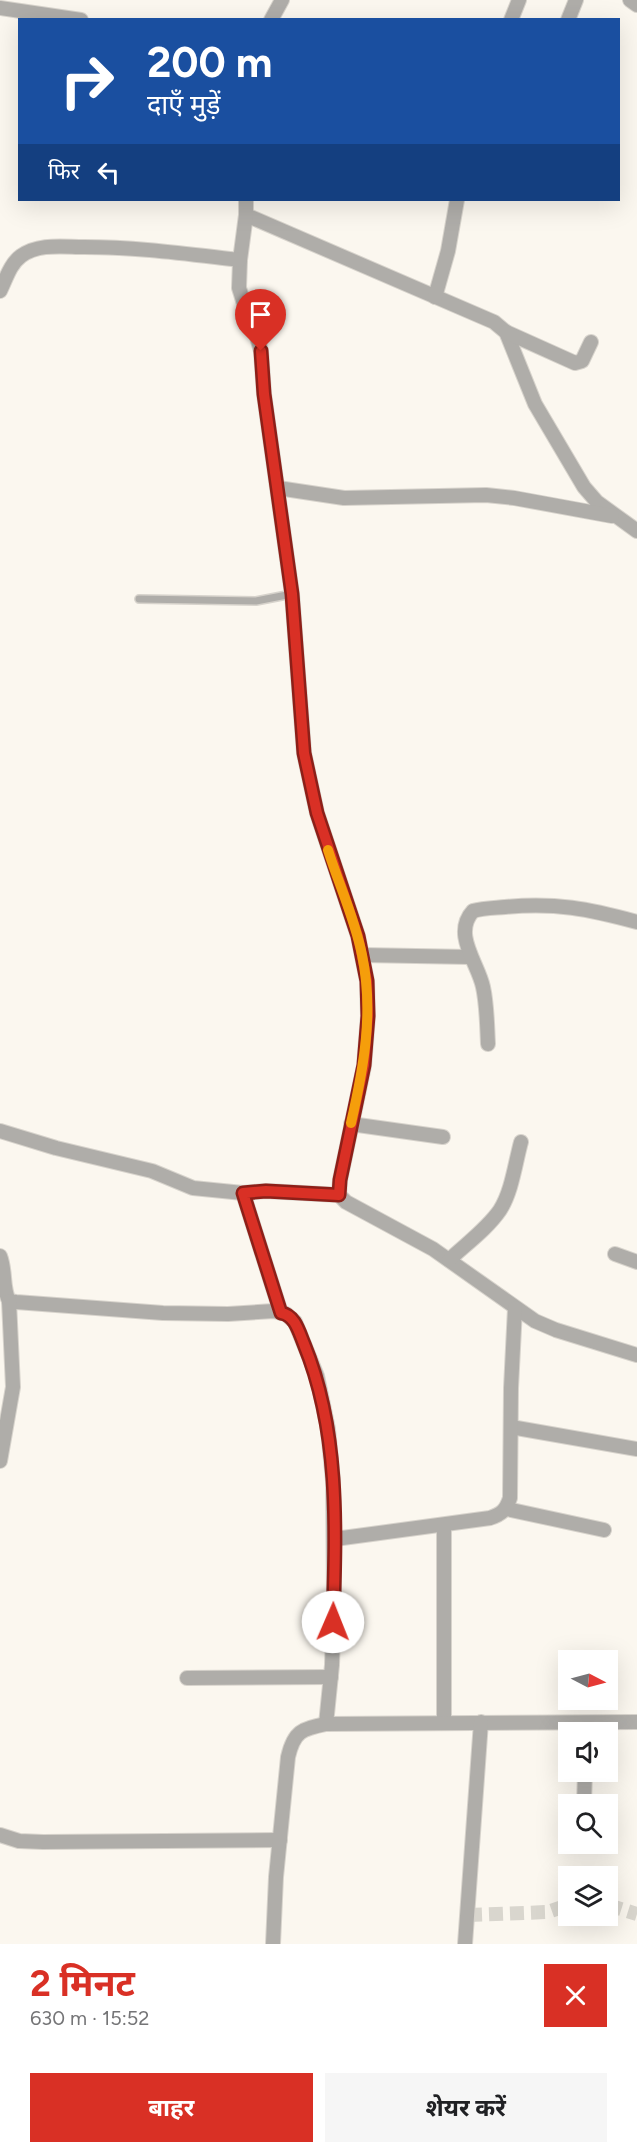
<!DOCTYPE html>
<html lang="hi">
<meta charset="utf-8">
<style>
body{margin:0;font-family:Figtree,"Noto Sans Devanagari",sans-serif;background:#f6f6f6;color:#202124;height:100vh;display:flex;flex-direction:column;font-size:22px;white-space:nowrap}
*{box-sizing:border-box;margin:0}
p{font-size:20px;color:#757577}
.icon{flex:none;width:33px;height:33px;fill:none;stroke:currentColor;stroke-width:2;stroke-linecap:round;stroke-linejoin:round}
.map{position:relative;height:1944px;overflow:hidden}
.drawer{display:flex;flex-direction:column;background:#fff;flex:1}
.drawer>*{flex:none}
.banner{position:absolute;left:18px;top:18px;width:602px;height:183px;border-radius:0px;box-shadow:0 6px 24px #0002;background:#1a4fa0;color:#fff;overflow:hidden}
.needle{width:39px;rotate:96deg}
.tools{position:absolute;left:558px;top:1650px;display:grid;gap:12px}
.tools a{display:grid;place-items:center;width:60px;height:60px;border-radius:0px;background:#fff;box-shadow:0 6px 24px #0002;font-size:30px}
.pin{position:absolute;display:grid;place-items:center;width:51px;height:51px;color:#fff;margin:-62px -26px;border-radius:50% 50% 50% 0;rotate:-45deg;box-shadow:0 0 6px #0007}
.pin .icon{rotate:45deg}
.me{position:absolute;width:66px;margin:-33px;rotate:1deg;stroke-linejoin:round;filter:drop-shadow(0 0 4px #0008)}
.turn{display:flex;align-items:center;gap:21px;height:126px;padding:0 30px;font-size:27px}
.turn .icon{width:78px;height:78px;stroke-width:2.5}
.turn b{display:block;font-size:42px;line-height:51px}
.then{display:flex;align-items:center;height:57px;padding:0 30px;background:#0003;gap:12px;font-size:22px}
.round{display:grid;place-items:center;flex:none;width:63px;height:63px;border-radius:0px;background:#f6f6f6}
.headline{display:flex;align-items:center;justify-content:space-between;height:102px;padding:0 30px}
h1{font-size:36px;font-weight:700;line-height:45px;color:#d93025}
.cta{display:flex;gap:12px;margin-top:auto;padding:12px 30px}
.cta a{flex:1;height:69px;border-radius:0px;background:#d93025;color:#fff;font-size:24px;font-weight:700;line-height:69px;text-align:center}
.cta a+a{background:#f6f6f6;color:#202124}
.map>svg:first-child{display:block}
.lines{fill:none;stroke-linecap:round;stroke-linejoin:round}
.street-tunnel{stroke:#d9d6ce;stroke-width:14;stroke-dasharray:14 7;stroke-linecap:butt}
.lane-casing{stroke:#d7d3cc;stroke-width:10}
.street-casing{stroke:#d7d3cc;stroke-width:16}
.lane{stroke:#afada9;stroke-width:7}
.street{stroke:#afada9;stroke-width:14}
.route-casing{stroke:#8d1f18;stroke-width:15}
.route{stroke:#d93025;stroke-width:10}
.slow{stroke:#f59e0b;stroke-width:10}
</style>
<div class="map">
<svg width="637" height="1944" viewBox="0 0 637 1944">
<rect width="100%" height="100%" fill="#fbf7ef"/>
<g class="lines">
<!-- street-tunnel -->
<g class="street-tunnel">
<path d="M608,1905L637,1914"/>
<path d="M468,1915L548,1912L568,1905"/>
</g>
<defs>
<path id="lane" d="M139,599L256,601L292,594"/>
<g id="street">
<path d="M630,0L637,5"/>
<path d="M0,8L81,20"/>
<path d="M271,20L282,0"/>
<path d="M511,20L519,0"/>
<path d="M568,20L576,0"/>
<path d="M246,200V215L494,322L506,332L535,404L584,487L597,502L637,531"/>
<path d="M246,215L240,260L239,288L246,310L255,330L261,351L264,394L292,594L304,753L317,813L358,936L367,981L368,1016L364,1066L340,1180L339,1195L346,1202L433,1249L535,1321L556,1330L637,1355"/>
<path d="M0,291C6,279 10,264 21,256C39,243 63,247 84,247C137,247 187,254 240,260"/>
<path d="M435,297L448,251L457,200"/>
<path d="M506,332L575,363L582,361L591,342"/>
<path d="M278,488L344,498L486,495L514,498L612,516"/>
<path d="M362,955L470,957"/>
<path d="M488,1044C487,1025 487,1005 483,987C478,963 452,934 473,911C483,908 494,908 505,907C555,902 589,909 637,922"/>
<path d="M351,1124L443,1137"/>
<path d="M0,1131L56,1148L152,1171L193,1188L243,1193L266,1191L339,1195"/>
<path d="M243,1193L281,1313"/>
<path d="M615,1254L637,1262"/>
<path d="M0,1256C6,1271 2,1287 9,1301L16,1302L163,1313L228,1314L274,1311L286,1314L295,1322L317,1376L328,1429L333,1481L334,1600L332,1665L326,1724"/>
<path d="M449,1260C466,1244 487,1229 500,1210C512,1191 515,1164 521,1142"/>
<path d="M511,1427L637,1449"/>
<path d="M0,1461L13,1387L9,1301"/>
<path d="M507,1509L604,1530"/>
<path d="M335,1539L490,1518C502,1514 506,1510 510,1498L511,1388L515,1308"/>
<path d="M187,1678L331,1677"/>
<path d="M444,1723V1525"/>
<path d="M584,1804L585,1772"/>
<path d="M0,1835L19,1841L43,1842L280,1840"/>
<path d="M273,1944L276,1877L288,1757C294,1731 302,1729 326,1724L637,1722"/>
<path d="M465,1944L481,1722"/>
</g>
</defs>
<!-- lane casing -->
<use href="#lane" class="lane-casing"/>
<!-- street casing -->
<use href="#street" class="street-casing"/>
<!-- lane -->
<use href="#lane" class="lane"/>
<!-- street -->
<use href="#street" class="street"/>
</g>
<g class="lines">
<defs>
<path id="route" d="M261,351L264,394L292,594L304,753L317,813L358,936L367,981L368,1016L364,1065L340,1180L339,1195L266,1191L243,1193L281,1313C295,1315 299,1332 304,1344C340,1432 336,1529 333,1622"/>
</defs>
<!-- route casing -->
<use href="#route" class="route-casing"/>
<!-- route -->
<use href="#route" class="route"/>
<!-- slow -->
<path class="slow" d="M328,850C339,885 355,919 362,955C374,1011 364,1067 351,1123"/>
</g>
</svg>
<div class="tools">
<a><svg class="needle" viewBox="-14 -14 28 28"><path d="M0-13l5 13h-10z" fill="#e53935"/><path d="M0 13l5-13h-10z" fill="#757577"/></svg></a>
<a><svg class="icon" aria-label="sound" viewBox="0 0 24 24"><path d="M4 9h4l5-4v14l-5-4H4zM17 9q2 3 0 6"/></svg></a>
<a><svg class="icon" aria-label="search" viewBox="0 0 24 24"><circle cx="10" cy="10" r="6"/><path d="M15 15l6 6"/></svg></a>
<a><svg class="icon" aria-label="layers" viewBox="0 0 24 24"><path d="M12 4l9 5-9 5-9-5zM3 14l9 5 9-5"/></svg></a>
</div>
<div class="pin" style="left:261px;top:351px;background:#d93025"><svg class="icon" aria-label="arrive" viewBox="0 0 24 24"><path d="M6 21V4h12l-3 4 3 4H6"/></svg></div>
<svg class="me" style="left:333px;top:1622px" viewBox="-20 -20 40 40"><circle r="19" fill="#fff"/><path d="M0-13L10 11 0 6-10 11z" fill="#d93025"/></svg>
<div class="banner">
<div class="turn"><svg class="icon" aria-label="right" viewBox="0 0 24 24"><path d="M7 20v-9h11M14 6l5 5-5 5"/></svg><div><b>200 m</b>दाएँ मुड़ें</div></div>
<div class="then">फिर<svg class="icon" aria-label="left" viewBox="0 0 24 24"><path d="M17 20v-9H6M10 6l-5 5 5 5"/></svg></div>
</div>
</div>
<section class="drawer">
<div class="headline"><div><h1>2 मिनट</h1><p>630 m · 15:52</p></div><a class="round" style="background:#d93025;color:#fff"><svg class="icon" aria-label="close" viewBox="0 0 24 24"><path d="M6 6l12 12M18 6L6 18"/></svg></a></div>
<div class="cta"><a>बाहर</a><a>शेयर करें</a></div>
</section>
